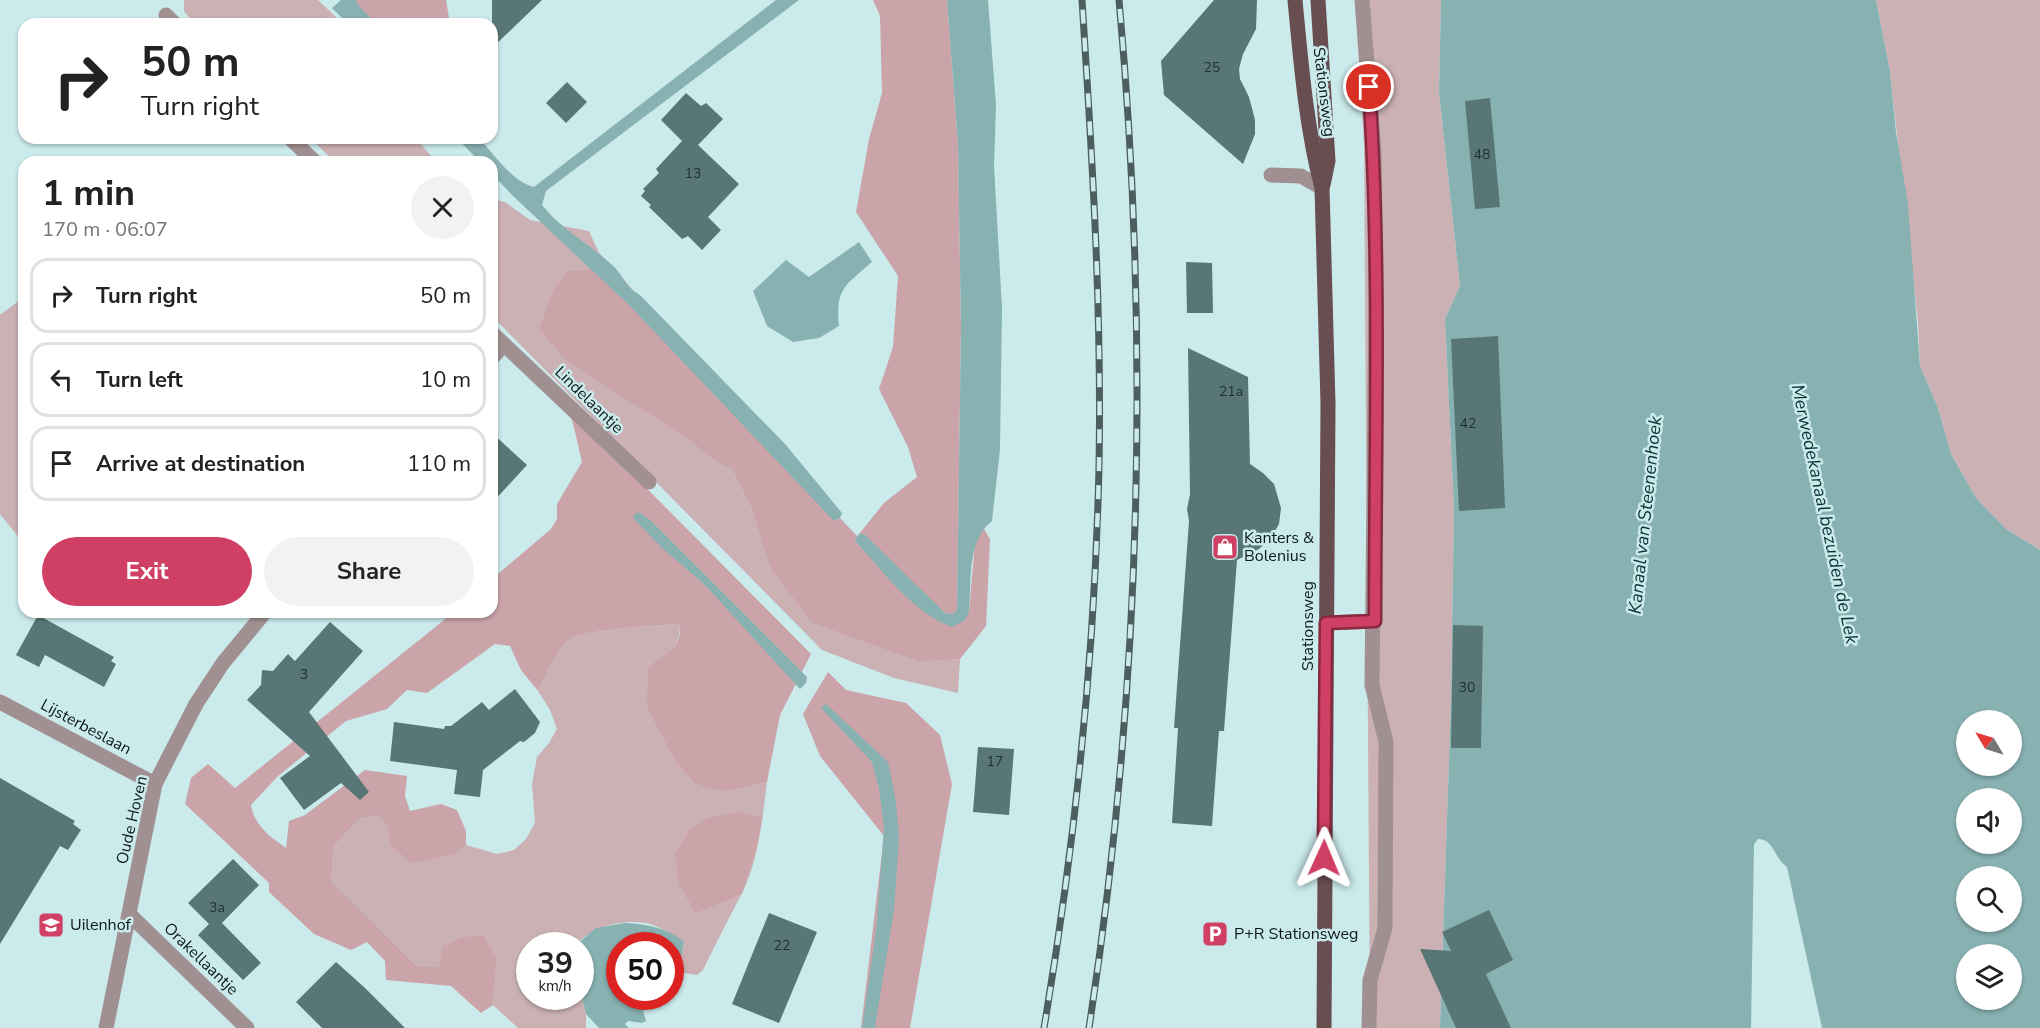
<!DOCTYPE html>
<meta charset="utf-8">
<style>
body{margin:0;font-family:"Nunito Sans",sans-serif;background:#f2f2f2;color:#222;height:100vh;display:flex;flex-direction:column;font-size:22px;white-space:nowrap}
*{box-sizing:border-box;margin:0}
p{font-size:20px;color:#767676}
.icon{flex:none;width:33px;height:33px;fill:none;stroke:currentColor;stroke-width:2;stroke-linecap:round;stroke-linejoin:round}
.map{position:relative;flex:1;overflow:hidden}
.panel{position:absolute;left:18px;top:156px;width:480px;height:462px;display:flex;flex-direction:column;background:#fff;border-radius:18px;box-shadow:0 2px 4px #0004}
.panel>*{flex:none}
.top-card{position:absolute;left:18px;top:18px;width:480px;height:126px;border-radius:18px;box-shadow:0 2px 4px #0004;background:#fff;color:#222;overflow:hidden}
.needle{width:39px;rotate:308deg}
.controls{position:absolute;left:1956px;top:710px;display:grid;gap:12px}
.controls a{display:grid;place-items:center;width:66px;height:66px;border-radius:50%;background:#fff;box-shadow:0 2px 4px #0004;font-size:30px}
.speed{position:absolute;left:516px;top:932px;display:flex;gap:12px;font-size:30px;font-weight:700;text-align:center}
.speed>*{display:grid;place-content:center;width:78px;height:78px;border-radius:50%;background:#fff;box-shadow:0 2px 4px #0004;line-height:1}
.speed small{font-size:15px;font-weight:400}
.speed .limit{border:9px solid #d22;background:#fff;color:#111}
.pin{position:absolute;display:grid;place-items:center;width:51px;height:51px;color:#fff;margin:-26px;border:3px solid #fff;border-radius:50%;box-shadow:0 2px 6px #0007}
.me{position:absolute;width:66px;margin:-33px;rotate:1deg;stroke-linejoin:round;filter:drop-shadow(0 0 4px #0008)}
.turn{display:flex;align-items:center;gap:21px;height:126px;padding:0 24px;font-size:27px}
.turn .icon{width:78px;height:78px;stroke-width:2.5}
.turn b{display:block;font-size:42px;line-height:51px}
.round{display:grid;place-items:center;flex:none;width:63px;height:63px;border-radius:32px;background:#f2f2f2}
.overview{display:flex;align-items:center;justify-content:space-between;height:102px;padding:0 24px}
h1{font-size:36px;font-weight:700;line-height:45px}
.button{display:flex;gap:12px;margin-top:auto;padding:12px 24px}
.button a{flex:1;height:69px;border-radius:36px;background:#cf4064;color:#fff;font-size:24px;font-weight:700;line-height:69px;text-align:center}
.button a+a{background:#f2f2f2;color:#222}
ul{padding:0;list-style:none}
li{display:flex;align-items:center;gap:18px;height:75px;margin:0 12px 9px;padding:0 12px;border:3px solid #e0e0e0;border-radius:18px}
li div{flex:1}
li b{display:block;font-size:22px}
li em{font-style:normal}
.map>svg:first-child{display:block}
.green{fill:#cbb1b4}
.forest{fill:#caa4a9}
.water{fill:#88b1b2;fill-rule:evenodd}
.building{fill:#597676}
.lines{fill:none;stroke-linecap:round;stroke-linejoin:round}
.minor{stroke:#a19092;stroke-width:15}
.major{stroke:#694e51;stroke-width:15}
.rail-casing{stroke:#4d5e5f;stroke-width:7}
.rail{stroke:#cbeaeb;stroke-width:4.5;stroke-dasharray:14;stroke-linecap:butt}
.route-casing{stroke:#872a41;stroke-width:15}
.route{stroke:#cf4064;stroke-width:10}
.labels{text-anchor:middle;dominant-baseline:central;stroke-width:5;stroke-linejoin:round;paint-order:stroke}
.number-label{font-size:14px;fill:#1f2f30}
.street-label{font-size:16px;fill:#0c1718;stroke:#cbeaeb}
.poi-label{font-size:16px;fill:#0c1718;stroke:#cbeaeb;text-anchor:start}
.water-label{font-size:18px;font-style:italic;fill:#073133;stroke:#cbeaeb}
</style>
<div class="map">
<svg width="2040" height="1028" viewBox="0 0 2040 1028">
<rect width="100%" height="100%" fill="#cbeaeb"/>
<!-- green -->
<g class="green">
<path d="M184,0H318L337,18V24H194L184,11Z"/>
<path d="M1355,0H1441L1439,92L1460,286L1445,319L1454,509L1451,701L1440,1028H1370L1364,145Z"/>
<path d="M1876,0H2040V550L2006,529L1976,498L1951,454L1938,408L1920,366L1918,322L1890,72Z"/>
<path d="M310,138H415L437,162H335Z"/>
<path d="M492,199L505,202L530,220L589,231L599,253L615,269L682,435L719,464L731,468L751,508L770,568L861,640L920,662L960,659L958,693L894,678L822,650L492,316Z"/>
<path d="M24,297V544L0,514V315Z"/>
<path d="M680,624C680,650 669,654 648,666L730,791L767,782C762,819 759,861 741,895C728,920 715,945 703,970L697,975L684,973L671,980L682,953L684,941C673,936 661,927 650,924C625,918 593,926 576,945H530V996L581,995L586,1014V1028H518L493,1005L497,958L439,967L416,965L331,881L334,846L359,819L377,815L389,828L454,854L466,845L497,854L514,850L526,839L535,823L532,784L537,757L549,743L557,729L550,710L538,691C547,674 555,651 570,639C582,630 661,625 680,624Z"/>
</g>
<!-- forest -->
<g class="forest">
<path d="M357,0H446L450,24H376L355,2Z"/>
<path d="M873,0H947L958,144L961,326L957,610L952,614L945,613L861,534H859L884,503L917,477L908,447L879,389L893,347L898,276L856,212L869,139L882,93L880,16Z"/>
<path d="M615,269L700,371L837,520L840,518L857,536L855,539L942,623L969,612L975,541L983,527L990,539L986,626L960,659L920,662L813,623L770,568L751,508L731,468L719,464L682,435L567,361L539,329L554,289L568,271Z"/>
<path d="M570,411L811,654L780,715L767,782L730,791L713,789L695,783L676,762L647,707L648,666C667,654 682,649 680,624C661,625 582,630 570,639C555,651 547,674 538,691L521,670L510,646L495,644L427,693L407,690L387,709L346,721L277,777L251,805C254,825 270,837 286,848L289,821L305,815L365,770L407,776L405,796L410,811L441,804L457,810L466,831V845L455,854L412,863L390,845L389,828L377,815L359,819L334,846L331,881L416,965L439,967L442,947L463,937L483,936L497,958L493,1005L481,1013L451,986L386,980L385,961L367,942L351,950L314,934L269,892V883L185,804L191,778L208,764L235,788L454,612H492V579L551,529L557,519V504L582,462Z"/>
<path d="M828,672L846,690L906,703L940,735L952,784L910,1028H861L884,836L820,756L803,714Z"/>
<path d="M741,812L757,817L763,815L756,849L742,894L696,913L679,885L675,855L690,829L708,818Z"/>
</g>
<!-- water -->
<g class="water">
<path d="M341,0H357L356,2L376,24H348L332,8Z"/>
<path d="M776,0H799L546,191L542,205C561,229 588,243 611,264C624,275 624,286 640,295L785,444L842,513L840,518L834,521L629,305L513,196L492,174V162H480L457,138H479C494,154 512,182 534,187Z"/>
<path d="M947,0H988L996,105L994,166L1002,308L1000,449L992,521C966,541 972,582 969,612L965,620L952,627C913,613 884,572 856,542L855,539L859,534H864L945,613L952,614L957,610L961,326L958,144Z"/>
<path d="M1441,0H1876L1890,72L1896,132L1908,204L1920,366L1938,408L1951,454L1976,498L2006,529L2040,550V1028H1822L1787,867C1774,858 1774,839 1758,839L1754,844L1751,1028H1440L1451,701L1454,509L1445,319L1460,286L1439,92ZM1966,720H2012V765H1966ZM1966,798H2012V843H1966ZM1966,876H2012V921H1966ZM1966,954H2012V999H1966Z"/>
<path d="M859,242L872,262C846,285 835,288 839,326L819,338L793,342L767,326L753,291L786,260L809,277Z"/>
<path d="M636,513H641L651,521L807,677L806,683L800,689L704,584L662,548L635,520L633,517Z"/>
<path d="M826,704L888,762L896,802L899,839L894,910L875,1028H862L876,931L884,828L879,788L872,762L821,708Z"/>
<path d="M625,923C649,924 664,928 684,941L682,953L671,976L670,945H620V996H651L643,1010L646,1021L642,1023L628,1021L625,1024L629,1028H599L586,1014L581,995L580,945H576L596,928Z"/>
</g>
<!-- building -->
<g class="building">
<path d="M492,0H542L492,48Z"/>
<path d="M1214,0H1257L1256,29L1243,54L1239,69L1240,79L1249,97L1255,120V134L1243,164L1164,95L1161,61Z"/>
<path d="M567,82L587,102L566,123L546,103Z"/>
<path d="M686,93L701,106L706,103L723,119L698,145L739,184L708,217L721,230L702,250L688,236L682,239L649,207L651,205L641,196L645,191L643,189L659,173L656,169L682,141L661,120Z"/>
<path d="M1490,98L1500,207L1475,209L1465,101Z"/>
<path d="M1186,262L1212,263L1213,313H1187Z"/>
<path d="M1498,336L1505,508L1459,511L1451,339Z"/>
<path d="M1188,348L1248,377L1250,464L1263,473L1274,484L1281,508L1279,524L1271,538L1259,549L1237,560L1224,731H1219L1212,826L1172,823L1178,728H1174L1189,521L1187,509L1190,494Z"/>
<path d="M492,433L527,465L492,503Z"/>
<path d="M38,615L114,657L111,661L116,664L104,687L45,655L39,667L16,655Z"/>
<path d="M330,622L363,651L309,712L369,792L360,800L341,783L304,810L280,778L310,756L247,700L261,685L262,670L273,671L288,654L295,661Z"/>
<path d="M1453,625L1483,626L1481,748H1451Z"/>
<path d="M515,689L540,722L535,733L524,742L520,741L483,770L480,797L454,794L457,770L390,761L394,722L444,729L445,726H451L482,702L489,710Z"/>
<path d="M978,747L1014,749L1009,815L973,812Z"/>
<path d="M0,778L75,821L73,824L81,830L68,850L60,846L0,944Z"/>
<path d="M233,859L259,885L222,923L261,963L243,980L198,935L209,924L188,903Z"/>
<path d="M1489,910L1513,960L1486,974L1511,1028H1456L1420,949L1451,951L1442,932Z"/>
<path d="M769,913L817,932L779,1023L732,1004Z"/>
<path d="M336,962L364,987L405,1028H322L296,1002Z"/>
</g>
<g class="lines">
<!-- minor -->
<g class="minor">
<path d="M1362,0L1374,152L1376,303L1372,685L1386,742L1385,928L1370,980L1369,1028"/>
<path d="M166,15L175,24"/>
<path d="M290,138L315,162"/>
<path d="M1271,175L1301,176L1322,188"/>
<path d="M492,333L649,482"/>
<path d="M492,358L504,345"/>
<path d="M1326,623L1375,621"/>
<path d="M0,702L155,784"/>
<path d="M131,916L247,1028"/>
<path d="M106,1028L155,784L196,704L223,663L265,612"/>
</g>
<!-- major -->
<g class="major">
<path d="M1295,0C1301,63 1306,127 1322,188L1328,404L1324,1028"/>
<path d="M1318,0L1328,161L1323,185"/>
</g>
<defs>
<g id="rail">
<path d="M1044,1028C1075,843 1095,654 1099,466C1102,310 1092,155 1082,0"/>
<path d="M1089,1028C1141,689 1150,341 1119,0"/>
</g>
</defs>
<!-- rail casing -->
<use href="#rail" class="rail-casing"/>
<!-- rail -->
<use href="#rail" class="rail"/>
</g>
<g class="lines">
<defs>
<path id="route" d="M1324,858L1326,623L1375,621C1375,443 1381,264 1369,87"/>
</defs>
<!-- route casing -->
<use href="#route" class="route-casing"/>
<!-- route -->
<use href="#route" class="route"/>
</g>
<!-- icons -->
<defs>
<symbol id="shop-square" viewBox="-11 -11 22 22"><rect x="-9" y="-9" width="18" height="18" rx="4" fill="#cf4064" stroke="#cbeaeb"/><path d="M-5-2.5h2.3a2.7 3.5 0 0 1 5.4 0H5L5.5 6h-11ZM-1.5-2.5h3a1.5 2.3 0 0 0-3 0Z" fill="#fff"/></symbol>
<symbol id="school-square" viewBox="-11 -11 22 22"><rect x="-9" y="-9" width="18" height="18" rx="4" fill="#cf4064" stroke="#cbeaeb"/><path d="M0-5L7-2L0 1L-7-2ZM-4 1L0 2.5L4 1V4Q0 6-4 4Z" fill="#fff"/></symbol>
<symbol id="parking-square" viewBox="-11 -11 22 22"><rect x="-9" y="-9" width="18" height="18" rx="4" fill="#cf4064" stroke="#cbeaeb"/><path d="M-3.5-5.5H1a3.5 3.5 0 0 1 0 7H-1V5.5H-3.5ZM-1-3.4V-.6H.8a1.4 1.4 0 0 0 0-2.8Z" fill="#fff"/></symbol>
</defs>
<g fill-rule="evenodd">
<use href="#shop-square" x="1210" y="532" width="30" height="30"/>
<use href="#school-square" x="36" y="910" width="30" height="30"/>
<use href="#parking-square" x="1200" y="919" width="30" height="30"/>
</g>
<g class="labels">
<!-- number labels -->
<g class="number-label">
<text x="1212" y="67">25</text>
<text x="1482" y="154">48</text>
<text x="693" y="173">13</text>
<text x="1231" y="391">21a</text>
<text x="1468" y="423">42</text>
<text x="304" y="674">3</text>
<text x="1467" y="687">30</text>
<text x="995" y="761">17</text>
<text x="217" y="907">3a</text>
<text x="782" y="945">22</text>
</g>
<!-- street labels -->
<g class="street-label">
<text transform="translate(1324 92) rotate(83)">Stationsweg</text>
<text transform="translate(589 400) rotate(44)">Lindelaantje</text>
<text transform="translate(1308 626) rotate(-90)">Stationsweg</text>
<text transform="translate(86 727) rotate(28)">Lijsterbeslaan</text>
<text transform="translate(132 820) rotate(-77)">Oude Hoven</text>
<text transform="translate(201 959) rotate(44)">Orakellaantje</text>
</g>
<!-- poi labels -->
<g class="poi-label">
<text x="1244" y="538">Kanters &amp;<tspan x="1244" dy="18">Bolenius</tspan></text>
<text x="70" y="925">Uilenhof</text>
<text x="1234" y="934">P+R Stationsweg</text>
</g>
<!-- water labels -->
<g class="water-label">
<text transform="translate(1825 514) rotate(78)">Merwedekanaal bezuiden de Lek</text>
<text transform="translate(1645 515) rotate(-84)">Kanaal van Steenenhoek</text>
</g>
</g>
</svg>
<div class="controls">
<a><svg class="needle" viewBox="-14 -14 28 28"><path d="M0-13l5 13h-10z" fill="#e53935"/><path d="M0 13l5-13h-10z" fill="#767676"/></svg></a>
<a><svg class="icon" aria-label="sound" viewBox="0 0 24 24"><path d="M4 9h4l5-4v14l-5-4H4zM17 9q2 3 0 6"/></svg></a>
<a><svg class="icon" aria-label="search" viewBox="0 0 24 24"><circle cx="10" cy="10" r="6"/><path d="M15 15l6 6"/></svg></a>
<a><svg class="icon" aria-label="layers" viewBox="0 0 24 24"><path d="M12 4l9 5-9 5-9-5zM3 14l9 5 9-5"/></svg></a>
</div>
<div class="speed"><div>39<small>km/h</small></div><div class="limit">50</div></div>
<div class="pin" style="left:1369px;top:87px;background:#d93025"><svg class="icon" aria-label="arrive" viewBox="0 0 24 24"><path d="M6 21V4h12l-3 4 3 4H6"/></svg></div>
<svg class="me" style="left:1324px;top:858px" viewBox="-20 -20 40 40"><path d="M0-17L14 15 0 8-14 15z" fill="#cf4064" stroke="#fff" stroke-width="4"/></svg>
<div class="top-card">
<div class="turn"><svg class="icon" aria-label="right" viewBox="0 0 24 24"><path d="M7 20v-9h11M14 6l5 5-5 5"/></svg><div><b>50 m</b>Turn right</div></div>
</div>
<section class="panel">
<div class="overview"><div><h1>1 min</h1><p>170 m · 06:07</p></div><a class="round"><svg class="icon" aria-label="close" viewBox="0 0 24 24"><path d="M6 6l12 12M18 6L6 18"/></svg></a></div>
<ul>
<li><svg class="icon" aria-label="right" viewBox="0 0 24 24"><path d="M7 20v-9h11M14 6l5 5-5 5"/></svg><div><b>Turn right</b></div><em>50 m</em></li>
<li><svg class="icon" aria-label="left" viewBox="0 0 24 24"><path d="M17 20v-9H6M10 6l-5 5 5 5"/></svg><div><b>Turn left</b></div><em>10 m</em></li>
<li><svg class="icon" aria-label="arrive" viewBox="0 0 24 24"><path d="M6 21V4h12l-3 4 3 4H6"/></svg><div><b>Arrive at destination</b></div><em>110 m</em></li>
</ul>
<div class="button"><a>Exit</a><a>Share</a></div>
</section>
</div>
